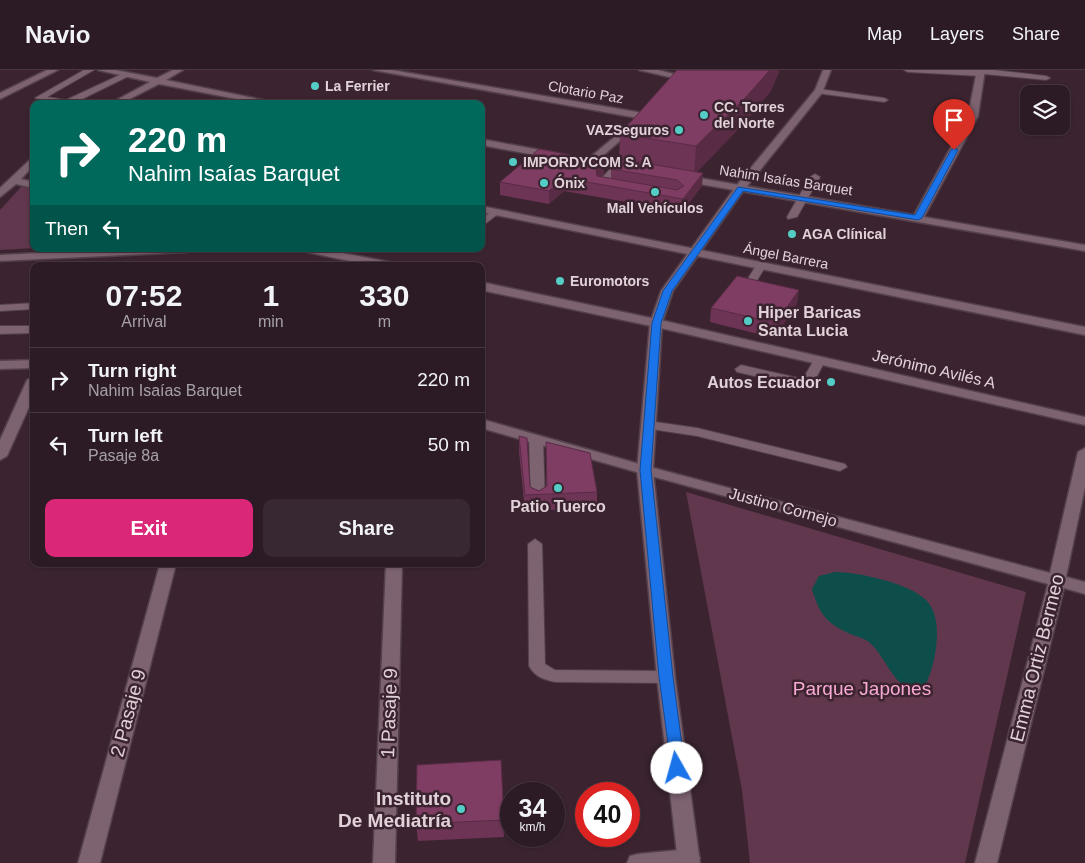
<!DOCTYPE html>
<meta charset="utf-8">
<style>
body{margin:0;font-family:Helvetica,sans-serif;background:#382831;color:#f1f3f6;height:100vh;display:flex;flex-direction:column;font-size:19px;white-space:nowrap}
*{box-sizing:border-box;margin:0}
p{font-size:16px;color:#a6a1a6}
.icon{flex:none;width:28px;height:28px;fill:none;stroke:currentColor;stroke-width:2;stroke-linecap:round;stroke-linejoin:round}
.map{position:relative;flex:1;overflow:hidden}
.sheet{position:absolute;left:30px;top:192px;width:455px;height:305px;display:flex;flex-direction:column;background:#2c1b24;border-radius:10px;box-shadow:0 1px 4px #0004,0 0 0 1px #483941}
.sheet>*{flex:none}
.top-card{position:absolute;left:30px;top:30px;width:455px;height:152px;border-radius:10px;box-shadow:0 1px 4px #0004,0 0 0 1px #483941;background:#00695c;color:#fff;overflow:hidden}
.fabs{position:absolute;left:1020px;top:15px;display:grid;gap:10px}
.fabs a{display:grid;place-items:center;width:50px;height:50px;border-radius:10px;background:#2c1b24;box-shadow:0 1px 4px #0004,0 0 0 1px #483941;font-size:25px}
.speed{position:absolute;left:500px;top:712px;display:flex;gap:10px;font-size:25px;font-weight:700;text-align:center}
.speed>*{display:grid;place-content:center;width:65px;height:65px;border-radius:50%;background:#2c1b24;box-shadow:0 1px 4px #0004,0 0 0 1px #483941;line-height:1}
.speed small{font-size:12px;font-weight:400}
.speed .limit{border:8px solid #d22;background:#fff;color:#111}
.pin{position:absolute;display:grid;place-items:center;width:42px;height:42px;color:#fff;margin:-51px -21px;border-radius:50% 50% 50% 0;rotate:-45deg;box-shadow:0 0 5px #0007}
.pin .icon{rotate:45deg}
.me{position:absolute;width:55px;margin:-28px;rotate:353deg;stroke-linejoin:round;filter:drop-shadow(0 0 4px #0008)}
.turn{display:flex;align-items:center;gap:18px;height:105px;padding:0 15px;font-size:22px}
.turn .icon{width:65px;height:65px;stroke-width:2.5}
.turn b{display:block;font-size:35px;line-height:42px}
.then{display:flex;align-items:center;height:48px;padding:0 15px;background:#0003;gap:10px;font-size:19px}
.eta{display:flex;justify-content:space-evenly;align-items:center;height:85px;text-align:center}
.eta b{font-size:30px;font-weight:600;line-height:35px}
.button{display:flex;gap:10px;margin-top:auto;padding:10px 15px}
.button a{flex:1;height:58px;border-radius:10px;background:#db2777;color:#fff;font-size:20px;font-weight:600;line-height:58px;text-align:center}
.button a+a{background:#382831;color:#f1f3f6}
ul{padding:0;list-style:none}
li{display:flex;align-items:center;gap:15px;height:65px;padding:0 15px;border-top:1px solid #483941}
li div{flex:1}
li b{display:block;font-size:19px}
li em{font-style:normal}
header{display:flex;align-items:center;gap:30px;box-sizing:border-box;height:70px;padding:0 25px;background:#2c1b24;border-bottom:1px solid #483941}
header strong{font-size:24px}
nav{display:flex;gap:28px;margin-inline-start:auto;font-size:18px}
.map>svg:first-child{display:block}
.green{fill:#61374e}
.water{fill:#0d4e4b}
.lines{fill:none;stroke-linecap:round;stroke-linejoin:round}
.service-casing{stroke:#53404a;stroke-width:2}
.minor-casing{stroke:#53404a;stroke-width:3}
.tertiary-casing{stroke:#53404a;stroke-width:3}
.service{fill:#7d6270;fill-rule:evenodd}
.minor{fill:#7d6270;fill-rule:evenodd}
.tertiary{fill:#7d6270;fill-rule:evenodd}
.wall{fill:#6d3455}
.shaded-wall{fill:#592b45}
.building{fill:#7f3d63;stroke:#592b45}
.route{fill:#1a73e8;stroke:#114b97}
.poi-dot{fill:#54cdc6;stroke:#3b2430;stroke-width:2}
.labels{text-anchor:middle;dominant-baseline:central;stroke-width:5;stroke-linejoin:round;paint-order:stroke}
.far-poi-label{font-size:14px;font-weight:bold;fill:#e1d1d9;stroke:#3b2430;text-anchor:start}
.far-street-label{font-size:14px;fill:#e1d1d9;stroke:#3b2430}
.poi-label{font-size:16px;font-weight:bold;fill:#e1d1d9;stroke:#3b2430;text-anchor:start}
.street-label{font-size:16px;fill:#e1d1d9;stroke:#3b2430}
.near-street-label{font-size:19px;fill:#e1d1d9;stroke:#3b2430}
.near-park-label{font-size:19px;fill:#f8aad4;stroke:#3b2430}
.near-poi-label{font-size:19px;font-weight:bold;fill:#e1d1d9;stroke:#3b2430;text-anchor:end}
</style>
<header>
<strong>Navio</strong>
<nav><a>Map</a><a>Layers</a><a>Share</a></nav>
</header>
<div class="map">
<svg width="1085" height="793" viewBox="0 0 1085 793">
<rect width="100%" height="100%" fill="#3b2430"/>
<!-- green -->
<g class="green">
<path d="M22,116L34,119V178L0,180V140Z"/>
<path d="M686,422L1026,522L965,793H750L742,720Z"/>
</g>
<!-- water -->
<path class="water" d="M835,502C858,502 909,513 926,530C946,549 935,601 922,621C894,622 888,589 870,573C866,569 858,567 853,565C827,554 820,546 812,519L819,506Z"/>
<g class="lines">
<defs>
<g id="service">
<path d="M84,0H94L47,27L66,30L124,3L131,5L72,34H57L35,28Z"/>
<path d="M904,0H993L1046,6L1050,8L1046,10L984,4L980,6L908,2Z"/>
<path d="M819,19L884,28L888,30L884,32L816,23V19Z"/>
<path d="M614,95L622,97L607,113L612,114V118L597,117V113Z"/>
<path d="M815,104L820,107L797,147L788,149L787,147L810,107Z"/>
<path d="M495,139L498,140V144L481,157V149Z"/>
<path d="M761,193L766,196L756,212H748L747,210L757,194Z"/>
<path d="M34,233V239L0,241V235Z"/>
<path d="M0,256H34V263L0,264Z"/>
<path d="M819,287L825,291L814,312L812,315L803,317L737,302L735,299L741,295L803,309L815,288Z"/>
<path d="M649,351L697,358L845,394L847,397L840,401L697,366L644,358L642,355Z"/>
<path d="M536,365L543,369L545,432L538,436L531,432L529,369Z"/>
<path d="M535,469L542,474L545,594L555,600L666,601L672,603L674,607L672,611L666,613L555,612C543,609 535,607 529,596L528,474Z"/>
</g>
<g id="minor">
<path d="M47,0H58L0,29V23Z"/>
<path d="M98,0H115L157,8L173,0H183L166,10L282,34H263L159,14L120,34H109L150,12Z"/>
<path d="M373,0H392L643,43L648,46L643,49Z"/>
<path d="M639,0H658L682,6L678,9Z"/>
<path d="M977,0H985L978,46L924,147L1085,175V181L682,111L677,108L682,105L914,145L968,46Z"/>
<path d="M635,50L640,53L638,55L598,90L636,97V101L580,93V89H588Z"/>
<path d="M481,69L556,83L561,86L556,89L481,75Z"/>
<path d="M34,86V95L21,109L34,112V118L16,114L0,127V118Z"/>
<path d="M481,136L1085,257V265L481,142Z"/>
<path d="M121,179H194L188,182L0,191V185Z"/>
<path d="M301,179H322L389,192L395,196H373L307,182Z"/>
<path d="M481,212L656,249L1085,347V355L656,257L481,220Z"/>
<path d="M34,290V298L0,299V291Z"/>
<path d="M34,306V326L7,386L0,390V370L27,310Z"/>
<path d="M481,349L650,397L1050,503L1078,382L1085,378V417L1066,507L1085,512V524L1064,518L997,793H975L1048,514L640,403L481,358Z"/>
<path d="M160,494H176L100,793H78Z"/>
<path d="M386,494H402L395,793H373Z"/>
<path d="M689,779L697,781L700,788L697,793H627L630,786L638,784Z"/>
</g>
<path id="tertiary" d="M823,0H831L822,23L744,120L673,221L662,253L653,400L675,607L700,793H678L657,607L637,400L650,253L661,221L736,116L815,20Z"/>
</defs>
<!-- service casing -->
<use href="#service" class="service-casing"/>
<!-- minor casing -->
<use href="#minor" class="minor-casing"/>
<!-- tertiary casing -->
<use href="#tertiary" class="tertiary-casing"/>
<!-- service -->
<use href="#service" class="service"/>
<!-- minor -->
<use href="#minor" class="minor"/>
<!-- tertiary -->
<use href="#tertiary" class="tertiary"/>
</g>
<!-- wall -->
<g class="wall">
<path d="M771,21L743,54L697,102L702,116L682,142L564,121L549,134L500,125V112L604,91V104L601,107L611,108V99L619,91L620,64Z"/>
<path d="M797,234L774,268L710,252L711,238Z"/>
<path d="M519,366L530,417L539,421L546,416V372L597,422V438L525,441L519,382Z"/>
<path d="M501,690L504,767L418,771L416,754Z"/>
</g>
<!-- shaded-wall -->
<g class="shaded-wall">
<path d="M770,0H780L771,21L743,54L694,105L696,76Z"/>
<path d="M604,91V104L596,112V99Z"/>
<path d="M703,103L702,116L682,142L683,129Z"/>
<path d="M564,108V121L549,134V121Z"/>
<path d="M799,220L797,234L774,268L776,253Z"/>
</g>
<!-- building -->
<g class="building">
<path d="M677,0H770L746,27L696,76L620,64Z"/>
<path d="M539,79L604,91L596,99L597,106L677,120L684,116L677,110L611,99L621,89L703,103L683,129L564,108L549,121L500,112Z"/>
<path d="M737,206L799,220L776,253L711,238Z"/>
<path d="M519,366L527,368L530,417L539,421L547,416L546,372L590,383L597,422L525,425Z"/>
<path d="M501,690L504,750L416,754L417,695Z"/>
</g>
<!-- route -->
<path class="route" d="M954,78L958,80L922,148L918,150L743,121L672,221L661,253L651,400L673,607L685,698L682,702L677,704L672,702L659,607L640,400L652,253L663,221L738,117L915,145L951,80Z"/>
<!-- markers -->
<g class="poi-dot">
<circle cx="315" cy="16" r="5"/>
<circle cx="704" cy="45" r="5"/>
<circle cx="679" cy="60" r="5"/>
<circle cx="513" cy="92" r="5"/>
<circle cx="544" cy="113" r="5"/>
<circle cx="655" cy="122" r="5"/>
<circle cx="792" cy="164" r="5"/>
<circle cx="560" cy="211" r="5"/>
<circle cx="748" cy="251" r="5"/>
<circle cx="831" cy="312" r="5"/>
<circle cx="558" cy="418" r="5"/>
<circle cx="461" cy="739" r="5"/>
</g>
<g class="labels">
<!-- far-poi labels -->
<g class="far-poi-label">
<text x="325" y="16">La Ferrier</text>
<text x="714" y="37">CC. Torres<tspan x="714" dy="16">del Norte</tspan></text>
<text x="669" y="60" text-anchor="end">VAZSeguros</text>
<text x="523" y="92">IMPORDYCOM S. A</text>
<text x="554" y="113">Ónix</text>
<text x="655" y="138" text-anchor="middle">Mall Vehículos</text>
<text x="802" y="164">AGA Clínical</text>
<text x="570" y="211">Euromotors</text>
</g>
<!-- far-street labels -->
<g class="far-street-label">
<text transform="translate(586 22) rotate(10)">Clotario Paz</text>
<text transform="translate(786 110) rotate(9)">Nahim Isaías Barquet</text>
<text transform="translate(786 186) rotate(11)">Ángel Barrera</text>
</g>
<!-- poi labels -->
<g class="poi-label">
<text x="758" y="242">Hiper Baricas<tspan x="758" dy="18">Santa Lucia</tspan></text>
<text x="821" y="312" text-anchor="end">Autos Ecuador</text>
<text x="558" y="436" text-anchor="middle">Patio Tuerco</text>
</g>
<!-- street labels -->
<g class="street-label">
<text transform="translate(934 299) rotate(13)">Jerónimo Avilés A</text>
<text transform="translate(783 437) rotate(15)">Justino Cornejo</text>
</g>
<!-- near-street labels -->
<g class="near-street-label">
<text transform="translate(1037 588) rotate(-76)">Emma Ortiz Bermeo</text>
<text transform="translate(128 643) rotate(-75)">2 Pasaje 9</text>
<text transform="translate(389 643) rotate(-88)">1 Pasaje 9</text>
</g>
<!-- near-park labels -->
<g class="near-park-label">
<text x="862" y="618">Parque Japones</text>
</g>
<!-- near-poi labels -->
<g class="near-poi-label">
<text x="451" y="728">Instituto<tspan x="451" dy="22">De Mediatría</tspan></text>
</g>
</g>
</svg>
<div class="fabs">
<a><svg class="icon" aria-label="layers" viewBox="0 0 24 24"><path d="M12 4l9 5-9 5-9-5zM3 14l9 5 9-5"/></svg></a>
</div>
<div class="speed"><div>34<small>km/h</small></div><div class="limit">40</div></div>
<div class="pin" style="left:954px;top:80px;background:#d93025"><svg class="icon" aria-label="arrive" viewBox="0 0 24 24"><path d="M6 21V4h12l-3 4 3 4H6"/></svg></div>
<svg class="me" style="left:677px;top:698px" viewBox="-20 -20 40 40"><circle r="19" fill="#fff"/><path d="M0-13L10 11 0 6-10 11z" fill="#1a73e8"/></svg>
<div class="top-card">
<div class="turn"><svg class="icon" aria-label="right" viewBox="0 0 24 24"><path d="M7 20v-9h11M14 6l5 5-5 5"/></svg><div><b>220 m</b>Nahim Isaías Barquet</div></div>
<div class="then">Then<svg class="icon" aria-label="left" viewBox="0 0 24 24"><path d="M17 20v-9H6M10 6l-5 5 5 5"/></svg></div>
</div>
<section class="sheet">
<div class="eta">
<div><b>07:52</b><p>Arrival</p></div>
<div><b>1</b><p>min</p></div>
<div><b>330</b><p>m</p></div>
</div>
<ul>
<li><svg class="icon" aria-label="right" viewBox="0 0 24 24"><path d="M7 20v-9h11M14 6l5 5-5 5"/></svg><div><b>Turn right</b><p>Nahim Isaías Barquet</p></div><em>220 m</em></li>
<li><svg class="icon" aria-label="left" viewBox="0 0 24 24"><path d="M17 20v-9H6M10 6l-5 5 5 5"/></svg><div><b>Turn left</b><p>Pasaje 8a</p></div><em>50 m</em></li>
</ul>
<div class="button"><a>Exit</a><a>Share</a></div>
</section>
</div>
